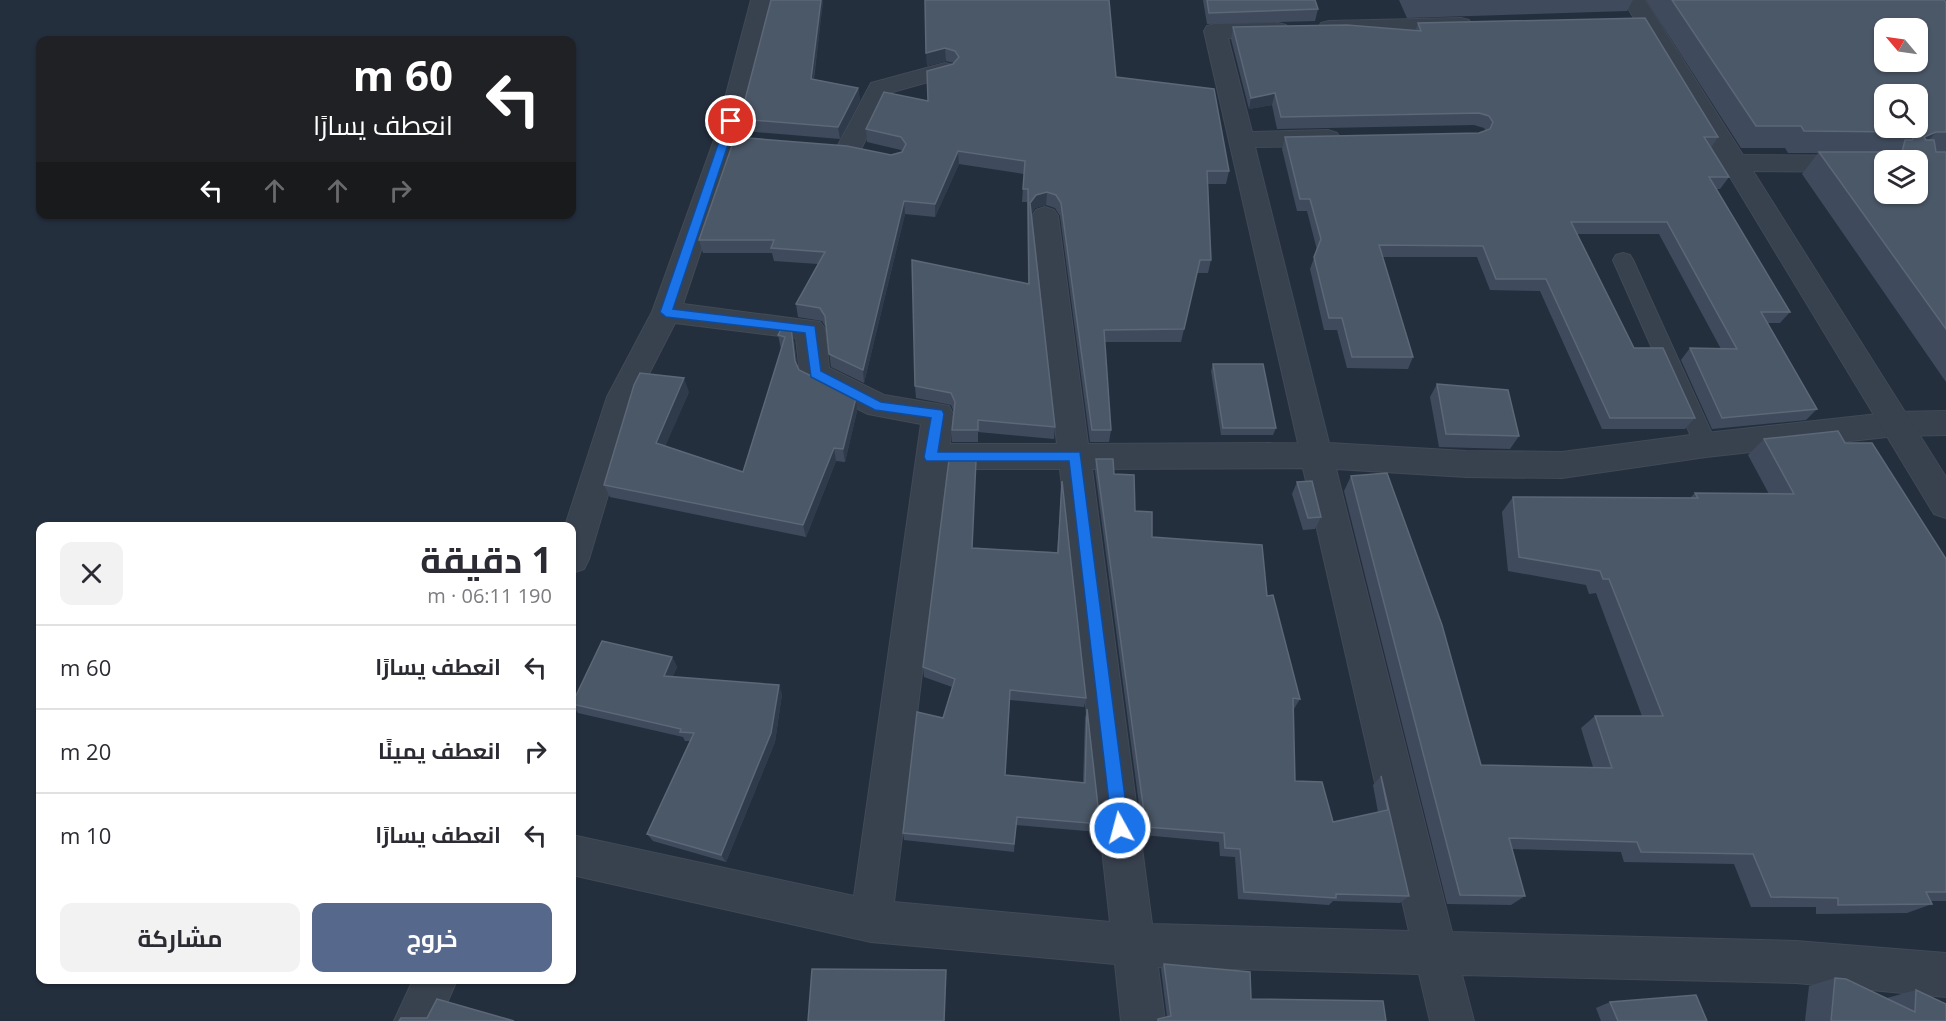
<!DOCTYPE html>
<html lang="ar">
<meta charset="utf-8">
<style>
body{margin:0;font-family:"Open Sans",Cairo,sans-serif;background:#f2f2f3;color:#2b2b33;direction:rtl;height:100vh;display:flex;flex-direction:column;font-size:22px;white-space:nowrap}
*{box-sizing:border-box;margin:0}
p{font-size:20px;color:#7c7c81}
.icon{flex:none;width:33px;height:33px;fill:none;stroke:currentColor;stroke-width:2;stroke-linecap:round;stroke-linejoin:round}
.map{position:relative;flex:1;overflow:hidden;direction:ltr}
.panel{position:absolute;left:36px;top:522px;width:540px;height:462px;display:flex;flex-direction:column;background:#fff;border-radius:12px;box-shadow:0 2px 4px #0004;direction:rtl}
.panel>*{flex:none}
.banner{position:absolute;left:36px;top:36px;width:540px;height:183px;border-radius:12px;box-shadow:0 2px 4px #0004;direction:rtl;background:#202124;color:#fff;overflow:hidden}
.needle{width:39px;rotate:299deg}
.controls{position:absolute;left:1874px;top:18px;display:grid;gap:12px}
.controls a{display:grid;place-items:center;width:54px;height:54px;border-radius:12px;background:#fff;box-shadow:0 2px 4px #0004;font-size:30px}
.pin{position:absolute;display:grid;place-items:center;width:51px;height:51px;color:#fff;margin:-26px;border:3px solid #fff;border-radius:50%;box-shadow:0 2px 6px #0007}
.me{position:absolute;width:66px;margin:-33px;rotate:353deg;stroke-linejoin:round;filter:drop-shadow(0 0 4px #0008)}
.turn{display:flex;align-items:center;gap:21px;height:126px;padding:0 24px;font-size:27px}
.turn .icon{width:78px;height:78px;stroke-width:2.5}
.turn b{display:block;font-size:42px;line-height:51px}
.lanes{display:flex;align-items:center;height:57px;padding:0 24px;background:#0003;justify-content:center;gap:30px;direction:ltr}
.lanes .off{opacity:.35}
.round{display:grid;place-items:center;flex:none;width:63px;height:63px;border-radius:12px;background:#f2f2f3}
.overview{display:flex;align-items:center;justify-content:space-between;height:102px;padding:0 24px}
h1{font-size:36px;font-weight:700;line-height:45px}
.cta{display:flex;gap:12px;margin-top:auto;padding:12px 24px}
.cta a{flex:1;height:69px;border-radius:12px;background:#56698c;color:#fff;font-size:24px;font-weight:700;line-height:69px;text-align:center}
.cta a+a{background:#f2f2f3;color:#2b2b33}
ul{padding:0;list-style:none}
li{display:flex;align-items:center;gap:18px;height:84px;padding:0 24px;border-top:2px solid #e1e1e2}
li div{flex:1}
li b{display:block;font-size:22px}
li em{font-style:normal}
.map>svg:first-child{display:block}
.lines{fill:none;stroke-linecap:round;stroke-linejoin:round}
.service-casing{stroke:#414a57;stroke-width:2}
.minor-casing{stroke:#414a57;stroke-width:2}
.tertiary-casing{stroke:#414a57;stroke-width:2}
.service{fill:#38414e;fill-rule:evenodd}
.minor{fill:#38414e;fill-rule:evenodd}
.tertiary{fill:#38414e;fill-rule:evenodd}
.wall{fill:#3f4b5c}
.shaded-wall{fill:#2f3b4b}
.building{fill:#4b5868;stroke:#5c6777;stroke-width:1.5;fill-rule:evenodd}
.route{fill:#1a73e8;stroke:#114b97;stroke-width:1.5}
</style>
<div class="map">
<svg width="1946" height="1021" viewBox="0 0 1946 1021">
<rect width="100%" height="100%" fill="#242f3e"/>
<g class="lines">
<defs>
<path id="service" d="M1623,253L1630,255L1633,260L1717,445L1714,451L1706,454L1698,451L1695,445L1613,260L1616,255Z"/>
<g id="minor">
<path d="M751,0H773L738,140L683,304L820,322L825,329L829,368L884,395L949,406L953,414L950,444H1057L1032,216L1036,210L1045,207L1054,210L1058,216L1088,444L1298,443L1204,31L1207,26L1215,24L1278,23L1286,25L1289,30L1286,35L1278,37L1228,38L1252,132L1328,130L1337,133L1340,138L1337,143L1328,146L1255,147L1329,443L1466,451L1562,452L1706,433L1896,412L1946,411V435L1896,436L1706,457L1562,478L1466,477L1336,469L1452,932L1796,941L1946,953V997L1796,983L1462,975L1474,1021H1430L1419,974L1158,967L1165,1021H1121L1115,964L871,942L572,875V835L854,896L921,424L868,414L804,382L800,374L796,338L675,323L637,397L589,559L584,569L572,573V526H565L607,397L652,312L714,140ZM1303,468L1409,931L1152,924L1092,469ZM947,469H1060L1110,922L894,902Z"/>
<path d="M1461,18L1469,20L1472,25L1469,30L1329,35L1321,33L1318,28L1321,23L1329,21Z"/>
<path d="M945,63L953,65L957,70L953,75L889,93L858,155L849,157L840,155L836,149L871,83Z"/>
<path d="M1735,155L1884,156L1894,160H1884V172L1735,171L1726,169L1722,163L1726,157Z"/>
<path d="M413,980H457L439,1021H394Z"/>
</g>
<path id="tertiary" d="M1623,0H1645L1946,477V518L1934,514Z"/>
</defs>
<!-- service casing -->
<use href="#service" class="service-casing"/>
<!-- minor casing -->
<use href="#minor" class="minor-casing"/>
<!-- tertiary casing -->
<use href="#tertiary" class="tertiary-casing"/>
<!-- service -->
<use href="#service" class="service"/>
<!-- minor -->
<use href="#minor" class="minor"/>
<!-- tertiary -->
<use href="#tertiary" class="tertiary"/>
</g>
<!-- wall -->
<g class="wall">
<path d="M771,0H823L814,79L858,88L860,100L840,139L743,131L740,119Z"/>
<path d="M925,0L1116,77L1229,171L1226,184H1208L1211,260L1208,273H1197L1181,342H1105L1111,430L1109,442H1090L1060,216L1055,208L1046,205L1035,208L1032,213L1055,427L1054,439L978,432V442H952V430L954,412L951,405L916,398L915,386L1028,284L1027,202H1022L1024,174L959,164L935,217L905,214L864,383L831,367L826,328L822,321L798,317L796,304L818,264L774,261L772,253H703L699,240L891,155L902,152L901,150L867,142L866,129L928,101L954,63L946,61L927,66Z"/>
<path d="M1203,0H1315L1318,9L1315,21L1207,24Z"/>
<path d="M1399,0H1633L1627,11L1407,18Z"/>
<path d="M1646,0H1944L1946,2V382L1802,174L1818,153H1788L1785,148H1741Z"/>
<path d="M1418,23L1718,137L1711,148L1729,177L1720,189H1716L1790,312L1780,323H1768L1817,409L1806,420L1712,429L1681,360L1690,348L1721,349L1659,234H1577L1634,348L1695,418L1685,429H1602L1540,291L1490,290L1477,257H1382L1413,357L1408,369L1347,368L1337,330H1324L1310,269L1317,250L1307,211H1297L1282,149L1285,137L1479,133L1486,131L1484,128L1474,125L1277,129L1272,105L1249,109L1231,39L1233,27L1415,31Z"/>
<path d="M719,100L720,108L717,120L712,119L710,112Z"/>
<path d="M783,326L794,340L797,364L799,370L857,411L845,462L836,461L806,537L610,497L604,485L689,392L665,446L743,472L781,349L778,335Z"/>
<path d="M1213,364L1276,428L1273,435H1221L1211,371Z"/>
<path d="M1437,384L1519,436L1510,449L1439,447L1430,397Z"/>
<path d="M1764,439L1845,443L1946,559V901H1931L1932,904L1907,913L1816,914V907H1751L1734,864L1624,862L1621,852L1512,849L1525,896L1511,905L1447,904L1344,491L1351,476L1481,765L1593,767L1581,728L1595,716H1642L1596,593L1589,594L1586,585L1508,571L1502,512L1513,497L1690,498L1695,493L1769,494L1748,455Z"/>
<path d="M1096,459L1114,474L1135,511L1152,537L1267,596L1300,699L1294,709H1293L1295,781L1333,822L1378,812L1373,785L1381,776L1409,896L1400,903L1333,901L1329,905L1238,899L1235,857L1220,856L1219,842L1143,835L1095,471Z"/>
<path d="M976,460L972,548L1057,552L1062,481L1086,698L1084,707L1010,700L1005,775L1083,783L1085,718L1087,709L1100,824L1098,832L1016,825L1014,852L904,840L903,833L943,718L952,687L924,677L923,667Z"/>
<path d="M1297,482L1321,517L1315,529L1303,530L1292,494Z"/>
<path d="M672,657L677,667L673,676L782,694L775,742L726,862L653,841L647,834L690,741H685L683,737L578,713L572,705Z"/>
<path d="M1164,964L1251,999L1386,1021H1156L1158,1019L1167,1017L1161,969Z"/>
<path d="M1835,978L1887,998L1916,990L1946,1021H1805L1809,986Z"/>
<path d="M1610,1002L1707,1021H1601L1596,1008Z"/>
</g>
<!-- shaded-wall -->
<g class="shaded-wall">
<path d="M821,0H823V3L812,90L811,79Z"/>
<path d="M945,48L946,61L927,66L926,53Z"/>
<path d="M858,88L860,100L840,139L838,127Z"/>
<path d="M1275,93L1272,105L1249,109L1251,98Z"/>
<path d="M719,100L720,108L717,120L715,113Z"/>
<path d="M1936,132L1917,154L1924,137Z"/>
<path d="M958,151L959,164L935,217V204Z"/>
<path d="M1047,192L1046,205L1035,208L1030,216V203L1036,195Z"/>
<path d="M904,201L905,214L864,383L863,370Z"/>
<path d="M791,327L794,340L798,374L795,361Z"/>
<path d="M684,378L689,392L661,456L656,443Z"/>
<path d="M856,398L857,411L845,462L843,449Z"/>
<path d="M834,448L836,461L806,537L803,525Z"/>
<path d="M672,657L677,667L669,685L664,676Z"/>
<path d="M779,685L782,694L775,742L726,862L721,855Z"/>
<path d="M946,970L945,1021H944Z"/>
</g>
<!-- building -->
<g class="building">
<path d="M771,0H821L811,79L858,88L838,127L740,119Z"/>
<path d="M925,0H1109L1116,77L1214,89L1229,171H1207L1211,260H1200L1184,329L1104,330L1111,430H1092L1061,203L1056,195L1047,192L1036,195L1030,203L1055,427L978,420V430H952L955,402L951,393L915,386L912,260L1029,284L1028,189H1023L1025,161L958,151L935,204L904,201L863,370L829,354L825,316L820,308L796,304L825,252L771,248L774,240H699L735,137L847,146L891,155L902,152L906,144L901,137L866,129L884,92L928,101L927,71L953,64L959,57L955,51L945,48L926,53Z"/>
<path d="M1207,0H1315L1318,9L1209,13Z"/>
<path d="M1672,0H1944L1946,2V132H1936L1924,137L1926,140H1934L1936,152H1946V329L1819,152H1902L1905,140H1912L1914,137L1902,132L1804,131L1801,126H1756ZM1884,28H1917V62H1884ZM1884,94H1917V128H1884ZM1884,160H1917V194H1884Z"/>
<path d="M1645,18L1718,137H1704L1729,177H1709L1790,312H1761L1817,409L1722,418L1690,348L1737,349L1667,222H1571L1634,348H1663L1695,418H1610L1546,279H1496L1483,246L1379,245L1413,357H1352L1342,318H1329L1314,257L1321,239L1310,199H1300L1285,137L1479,133L1490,129L1493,122L1489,116L1479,113L1281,117L1275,93L1251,98L1233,27L1347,25L1421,31L1418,23Z"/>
<path d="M719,100L715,113L710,112Z"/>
<path d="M783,326L791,327L795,361L799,370L856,398L843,449L834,448L803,525L604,485L634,385L640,373L684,378L656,443L743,472L785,337L778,335Z"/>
<path d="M1213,364H1263L1276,428H1223Z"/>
<path d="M1437,384L1508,390L1519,436L1446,434Z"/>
<path d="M1838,431L1845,443H1872L1946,559V892H1926L1932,904L1838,905V898L1771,897L1753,854L1641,852L1637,842L1509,838L1525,896L1460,895L1351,476L1387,473L1442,625L1481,765L1612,768L1595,716H1663L1609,579H1603L1600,571L1519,557L1513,497L1698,498L1695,493L1794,494L1764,439Z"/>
<path d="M1096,459H1113L1114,474L1134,475L1135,511L1152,512V537L1262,545L1267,596L1273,595L1300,699L1293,698L1295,781L1322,782L1333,822L1388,810L1381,776L1409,896L1336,894V898L1244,892L1240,849L1225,848L1224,833L1146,827Z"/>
<path d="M949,460H976L972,548L1058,553L1062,481L1086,698L1010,690L1005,775L1085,783L1087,709L1100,824L1017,817L1014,844L903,833L917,712L943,718L955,679L923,667Z"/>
<path d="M1312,481L1321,517L1308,518L1297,482Z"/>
<path d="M602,641L672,657L664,676L779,685L771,733L721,855L647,834L694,733L680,732L681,729L572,704Z"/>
<path d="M1164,964L1250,972L1251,999L1383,1001L1386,1021H1158V1019L1171,1016Z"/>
<path d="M812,969L946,970L944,1021H808Z"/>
<path d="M1835,978L1846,979L1915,1012L1916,990L1946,1004V1021H1831Z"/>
<path d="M1696,995L1707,1021H1618L1610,1002Z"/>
<path d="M437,999L514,1021H399L401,1018H427Z"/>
</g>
<!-- route -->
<path class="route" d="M731,118L736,121L673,309L815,326L821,371L881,402L942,410L944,414L938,452H1080L1129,828L1126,834L1120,836L1115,834L1112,828L1069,461H926L924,457L931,418L875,410L811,377L805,333L666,317L660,312L726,121Z"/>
</svg>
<div class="controls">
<a><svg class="needle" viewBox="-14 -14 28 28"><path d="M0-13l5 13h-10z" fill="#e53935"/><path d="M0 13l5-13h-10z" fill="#7c7c81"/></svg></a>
<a><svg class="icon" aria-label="search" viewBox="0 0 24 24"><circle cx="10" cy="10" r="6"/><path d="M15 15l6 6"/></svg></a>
<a><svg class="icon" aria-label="layers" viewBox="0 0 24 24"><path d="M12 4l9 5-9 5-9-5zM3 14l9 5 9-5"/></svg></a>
</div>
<div class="pin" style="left:731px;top:121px;background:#d93025"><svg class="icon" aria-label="arrive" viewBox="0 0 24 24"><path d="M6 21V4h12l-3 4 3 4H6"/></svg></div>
<svg class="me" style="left:1120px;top:828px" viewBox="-20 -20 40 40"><circle r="17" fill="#1a73e8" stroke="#fff" stroke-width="3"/><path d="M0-11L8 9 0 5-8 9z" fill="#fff"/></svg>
<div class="banner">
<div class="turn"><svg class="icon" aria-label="left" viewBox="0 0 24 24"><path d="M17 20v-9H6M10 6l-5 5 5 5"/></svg><div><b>60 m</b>انعطف يسارًا</div></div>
<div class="lanes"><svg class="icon" aria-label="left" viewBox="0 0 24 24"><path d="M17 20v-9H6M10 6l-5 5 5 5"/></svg><svg class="icon off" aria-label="ahead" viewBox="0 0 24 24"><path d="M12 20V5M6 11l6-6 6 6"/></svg><svg class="icon off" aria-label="ahead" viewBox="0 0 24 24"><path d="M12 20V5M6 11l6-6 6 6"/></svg><svg class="icon off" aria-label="right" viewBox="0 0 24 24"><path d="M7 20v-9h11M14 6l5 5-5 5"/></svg></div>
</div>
<section class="panel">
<div class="overview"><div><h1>1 دقيقة</h1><p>190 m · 06:11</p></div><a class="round"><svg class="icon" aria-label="close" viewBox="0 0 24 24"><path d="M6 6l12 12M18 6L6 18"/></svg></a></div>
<ul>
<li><svg class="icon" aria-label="left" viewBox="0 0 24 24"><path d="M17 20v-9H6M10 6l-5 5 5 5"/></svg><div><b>انعطف يسارًا</b></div><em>60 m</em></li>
<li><svg class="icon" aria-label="right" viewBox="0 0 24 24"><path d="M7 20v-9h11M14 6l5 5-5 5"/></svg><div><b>انعطف يمينًا</b></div><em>20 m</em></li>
<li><svg class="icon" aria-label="left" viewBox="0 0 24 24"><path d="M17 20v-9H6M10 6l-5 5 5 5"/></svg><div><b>انعطف يسارًا</b></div><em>10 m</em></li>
</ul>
<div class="cta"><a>خروج</a><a>مشاركة</a></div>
</section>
</div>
